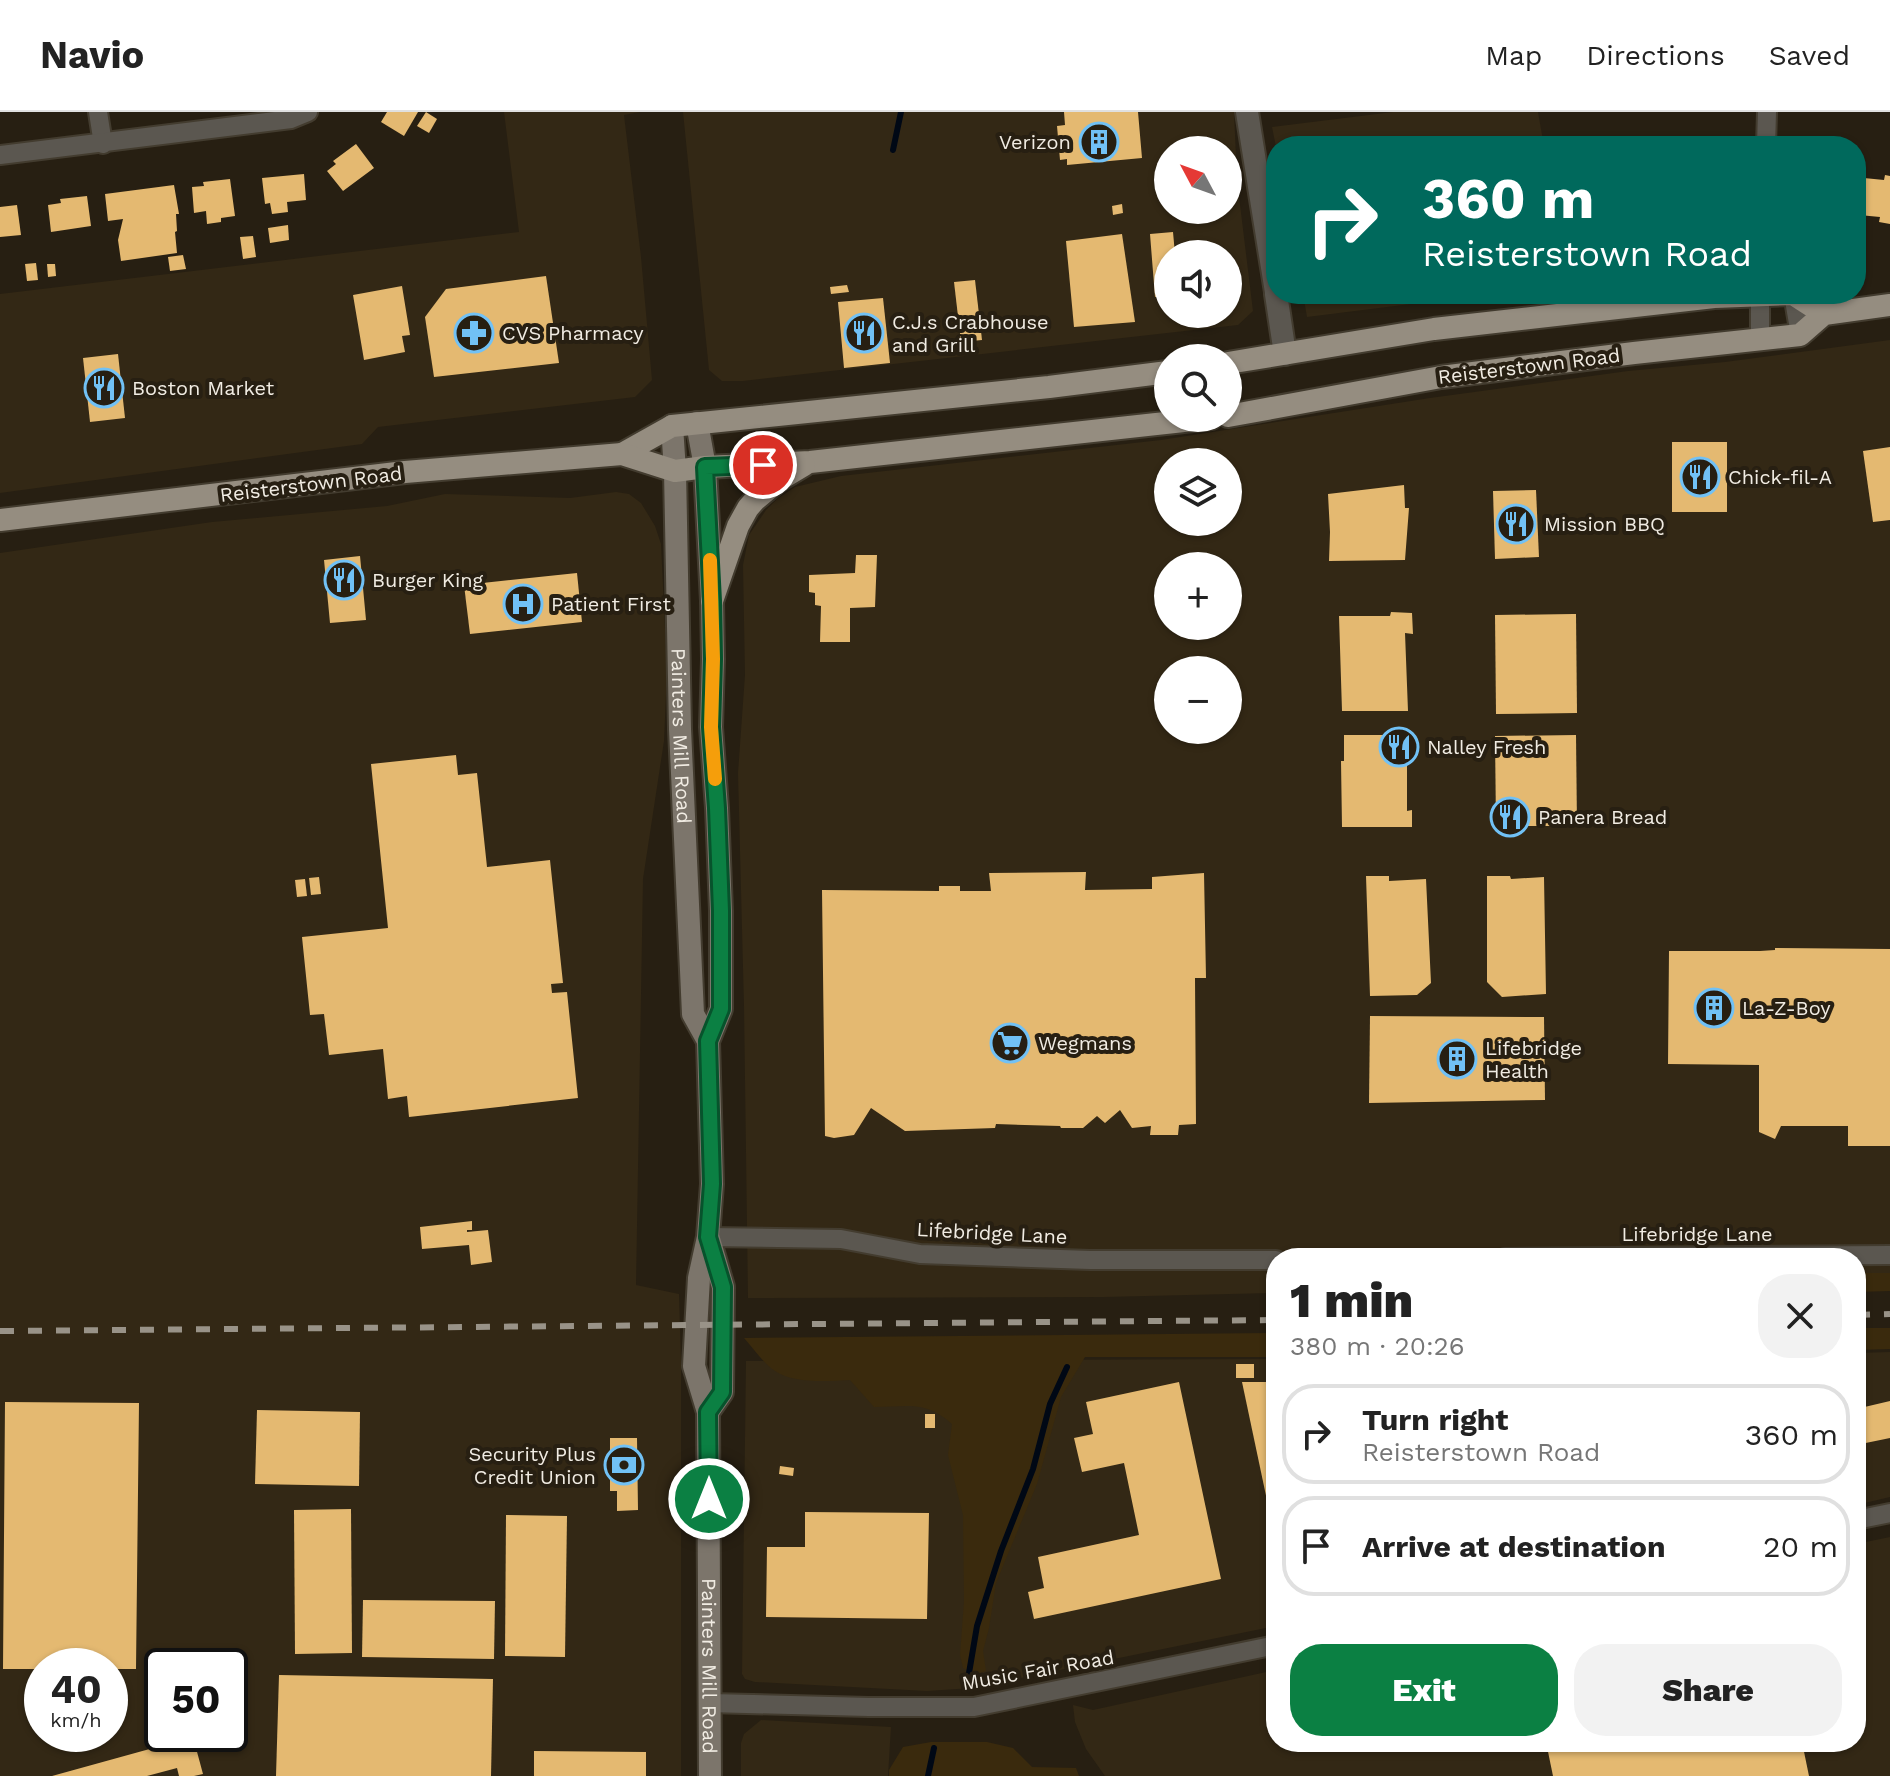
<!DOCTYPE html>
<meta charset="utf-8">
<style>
body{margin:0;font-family:"Work Sans",sans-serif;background:#f2f2f2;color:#222;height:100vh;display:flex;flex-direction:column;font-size:30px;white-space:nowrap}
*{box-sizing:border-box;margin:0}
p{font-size:26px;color:#767676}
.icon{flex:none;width:44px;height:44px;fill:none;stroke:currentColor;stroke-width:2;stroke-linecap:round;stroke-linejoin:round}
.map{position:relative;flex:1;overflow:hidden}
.side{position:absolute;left:1266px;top:1136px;width:600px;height:504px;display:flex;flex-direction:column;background:#fff;border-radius:32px;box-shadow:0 2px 6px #0004}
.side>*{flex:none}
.hud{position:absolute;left:1266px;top:24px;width:600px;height:168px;border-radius:32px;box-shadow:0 2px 6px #0004;background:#00695c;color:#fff;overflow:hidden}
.needle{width:52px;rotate:311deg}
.controls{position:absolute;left:1154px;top:24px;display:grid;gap:16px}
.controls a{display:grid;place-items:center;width:88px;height:88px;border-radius:50%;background:#fff;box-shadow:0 2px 6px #0004;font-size:40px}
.speed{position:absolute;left:24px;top:1536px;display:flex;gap:16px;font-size:40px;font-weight:700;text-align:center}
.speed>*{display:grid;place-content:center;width:104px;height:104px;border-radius:50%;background:#fff;box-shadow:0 2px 6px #0004;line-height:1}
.speed small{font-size:20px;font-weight:400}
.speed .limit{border:4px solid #111;border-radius:12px;background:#fff;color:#111}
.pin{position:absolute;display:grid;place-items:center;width:68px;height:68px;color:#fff;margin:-34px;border:4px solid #fff;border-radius:50%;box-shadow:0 2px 8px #0007}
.me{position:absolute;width:88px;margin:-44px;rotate:0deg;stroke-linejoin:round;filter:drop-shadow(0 0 6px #0008)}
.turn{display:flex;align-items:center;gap:28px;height:168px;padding:0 24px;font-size:36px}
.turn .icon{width:104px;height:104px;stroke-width:2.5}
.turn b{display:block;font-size:56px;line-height:68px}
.round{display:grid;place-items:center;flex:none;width:84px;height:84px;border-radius:32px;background:#f2f2f2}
.head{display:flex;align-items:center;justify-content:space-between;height:136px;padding:0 24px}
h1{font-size:48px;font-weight:800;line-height:60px}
.action{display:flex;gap:16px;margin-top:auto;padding:16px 24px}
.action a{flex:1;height:92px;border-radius:32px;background:#0b8043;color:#fff;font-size:32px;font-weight:800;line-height:92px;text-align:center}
.action a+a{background:#f2f2f2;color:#222}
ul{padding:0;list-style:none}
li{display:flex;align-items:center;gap:24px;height:100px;margin:0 16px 12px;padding:0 8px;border:4px solid #e0e0e0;border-radius:32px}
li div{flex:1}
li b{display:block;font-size:30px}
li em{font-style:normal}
header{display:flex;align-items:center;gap:48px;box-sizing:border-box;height:112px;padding:0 40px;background:#fff;border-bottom:2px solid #e0e0e0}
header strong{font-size:38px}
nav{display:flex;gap:44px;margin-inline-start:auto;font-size:28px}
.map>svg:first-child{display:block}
.built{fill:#332815;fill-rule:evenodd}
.green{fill:#3a2a0d}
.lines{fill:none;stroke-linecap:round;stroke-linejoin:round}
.stream{stroke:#000815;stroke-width:6}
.building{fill:#e4b971}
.minor-casing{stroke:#433c2f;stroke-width:22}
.tertiary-casing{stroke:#433c2f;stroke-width:26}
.secondary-casing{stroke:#433c2f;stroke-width:26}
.primary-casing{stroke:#433c2f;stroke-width:26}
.minor{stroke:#5b5750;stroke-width:18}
.tertiary{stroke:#5b5750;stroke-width:22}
.secondary{stroke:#7c756b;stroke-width:22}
.primary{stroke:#958d80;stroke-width:22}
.rail{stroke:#999388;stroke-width:6;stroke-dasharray:14 14;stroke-linecap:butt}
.route-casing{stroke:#07532c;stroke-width:20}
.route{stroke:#0b8043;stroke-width:14}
.slow{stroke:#f59e0b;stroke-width:14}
.labels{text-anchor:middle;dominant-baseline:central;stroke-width:8;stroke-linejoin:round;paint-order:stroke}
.poi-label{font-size:20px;fill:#f1ece3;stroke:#271f12;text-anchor:start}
.street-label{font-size:20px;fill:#f1ece3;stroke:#271f12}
</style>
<header>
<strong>Navio</strong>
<nav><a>Map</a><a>Directions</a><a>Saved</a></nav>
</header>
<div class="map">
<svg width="1890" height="1664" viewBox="0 0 1890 1664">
<rect width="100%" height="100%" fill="#271f12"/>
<!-- built -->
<g class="built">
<path d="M504,0H640L624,3L641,145L652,268L635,285L378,315L362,332L0,381V182L519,120Z"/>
<path d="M683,0H1234L1237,68L1253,199L1238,213L743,269H722L709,258ZM1168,38H1228V98H1168ZM1168,142H1228V202H1168Z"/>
<path d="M1393,0H1538L1544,34L1276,35L1272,15Z"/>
<path d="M1303,182H1491L1307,205Z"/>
<path d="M1890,228V1172L1856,1173V1146H1276V1181L1104,1185L748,1186L744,894L738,661L745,563L743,453L749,423L766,398L777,387L795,375L841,364L1161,328L1430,286L1628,259L1725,250ZM1168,350H1228V410H1168ZM1168,454H1228V514H1168ZM1168,558H1228V618H1168Z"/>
<path d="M616,380L629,382L641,391L655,414L661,432L667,560L664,629L643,767L636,1173L679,1182L681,1250V1664H0V441L212,410L387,394L445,382L570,386ZM42,1554H110V1622H42ZM162,1554H230V1622H162Z"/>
<path d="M1890,1240V1385L1856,1393V1241Z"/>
<path d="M1276,1247V1514L972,1576L927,1579L755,1570L745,1567L742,1562L746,1249Z"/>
<path d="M1890,1425V1664H1105L1086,1637L1075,1610L1073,1593L1093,1598L1276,1558V1630H1856V1432Z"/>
<path d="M761,1608L891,1615L888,1664H741V1631L744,1622Z"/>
</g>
<!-- green -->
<g class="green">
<path d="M1856,1161H1890V1179L1856,1180Z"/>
<path d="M1856,1216H1890V1237L1856,1238Z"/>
<path d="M1276,1221V1245H1085L1061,1285L1037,1372L996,1471L989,1516L983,1539L986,1559L975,1562L963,1556L960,1543L964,1489L963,1403L948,1343L952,1312C925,1288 908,1295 874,1295L850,1268C828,1269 794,1272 775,1259C763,1251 754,1237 744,1226Z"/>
<path d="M931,1630H987L1013,1636L1032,1655L1076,1656L1079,1664H889V1658L903,1635Z"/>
</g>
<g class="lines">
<!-- stream -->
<g class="stream">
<path d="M893,38L901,0"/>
<path d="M969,1561L977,1514L1001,1439L1033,1357L1050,1292L1067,1255"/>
<path d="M928,1664L934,1636"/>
</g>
</g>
<!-- building -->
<g class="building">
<path d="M387,0H418L404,24L381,10Z"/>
<path d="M426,0L437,7L429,21L417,14Z"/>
<path d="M1064,0H1138L1142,46L1067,53V47L1060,48L1057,14L1065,13Z"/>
<path d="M356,32L374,56L343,79L327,59L336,52L333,49Z"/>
<path d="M1856,60H1864V66L1884,68L1885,63L1890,64V112L1879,110L1880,105L1859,103L1858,112H1856Z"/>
<path d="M304,62L306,88L287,90L288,100L272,102L270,91L265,92L262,66Z"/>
<path d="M230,67L235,104L221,106V110L207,112L206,99L194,101L192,75L204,74L203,70Z"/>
<path d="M174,73L179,102H176L177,119L175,120L177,141L121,149L118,128L123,107L108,109L105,82Z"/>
<path d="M87,84L91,114L51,120L48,93L61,91L60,87Z"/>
<path d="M1122,92L1123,101L1113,103L1112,94Z"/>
<path d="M17,93L21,123L0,125V95Z"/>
<path d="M288,113L289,128L270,131L268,116Z"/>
<path d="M1173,120L1175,142H1168V184L1155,185L1150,122Z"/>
<path d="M1122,122L1135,210L1074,215L1066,129Z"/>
<path d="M253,124L256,145L243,147L240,125Z"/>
<path d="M183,143L186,157L170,159L168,145Z"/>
<path d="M36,151L38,168L27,169L25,152Z"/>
<path d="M47,152H55L56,164L48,165Z"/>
<path d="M546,164L559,251L434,265L425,205L446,177Z"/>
<path d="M975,168L982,228L961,230L954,170Z"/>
<path d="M847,173L849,180L831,182L830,175Z"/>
<path d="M402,174L410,223L402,224L405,240L364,248L353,183Z"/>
<path d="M883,186L890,251L844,256L838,190Z"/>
<path d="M118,242L125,306L90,310L83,246Z"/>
<rect x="1672" y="330" width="55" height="70"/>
<path d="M1890,335V408L1873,410L1863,339Z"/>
<path d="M1404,373L1405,396H1409L1405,448L1329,449L1330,420L1328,382Z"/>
<path d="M1536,378L1539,445L1495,447L1493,379Z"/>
<path d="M856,443H877L875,495L850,496V530H820L821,494L815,493V481L809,480V463L855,461Z"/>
<path d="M360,444L366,508L330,511L324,448Z"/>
<path d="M577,461L582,510L470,522L464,473Z"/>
<path d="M1391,500L1412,501L1413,522L1405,521L1408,599H1342L1339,504H1390Z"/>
<path d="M1573,502H1576L1577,601L1496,602L1495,503Z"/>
<path d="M1344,623H1407V625H1410V647H1407V699L1412,698V715H1342L1341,649H1344Z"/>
<path d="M1576,623L1577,714H1496L1495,624Z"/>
<path d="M456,643L458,663L477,661L487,755L550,748L563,871L551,872L552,881L567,880L578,986L409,1005L407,984L388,987L383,937L329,943L324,902L310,903L302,825L388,816L371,652Z"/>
<path d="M1086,760L1085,778L1152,777V765L1204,761L1206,866H1195L1196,1012L1179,1013L1178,1023H1150L1151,1014L1132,1016L1120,998L1105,1011L1097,1004L1083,1016H1061L1060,1014L996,1012L995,1016L905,1019L871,996L854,1023L834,1026L825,1024L822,778L939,779V774H960V779H991L989,761Z"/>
<path d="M1366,764H1389V769L1426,767L1431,871L1417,883L1370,884Z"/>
<path d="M1487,764H1510L1511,767L1544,765L1546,882L1502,885L1487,870Z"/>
<path d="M319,765L321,782L311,783L309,766Z"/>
<path d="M305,767L307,784L297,785L295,768Z"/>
<path d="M1775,836L1890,837V1034H1848V1014H1781L1775,1027L1759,1020V953L1668,952L1669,839H1760L1775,838Z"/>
<path d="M1370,904L1544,905L1545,988L1369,991Z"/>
<path d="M472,1109V1118H467V1120L488,1118L492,1150L471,1153L469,1133L422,1137L420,1115Z"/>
<rect x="1236" y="1252" width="18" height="14"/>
<path d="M1179,1270L1221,1467L1034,1507L1028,1480L1044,1476L1038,1445L1139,1423L1124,1351L1082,1360L1074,1326L1093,1322L1086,1290Z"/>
<path d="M1242,1270H1276V1411L1272,1412Z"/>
<path d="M1890,1289V1326L1856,1333V1297Z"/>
<path d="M5,1290L139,1291L136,1557H110V1554H42V1557H3Z"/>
<path d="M257,1298L360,1300L359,1374L255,1372Z"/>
<rect x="925" y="1302" width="10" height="14"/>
<path d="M610,1326H637L638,1398L617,1399V1379H610Z"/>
<path d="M780,1354L794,1356L793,1364L779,1362Z"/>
<path d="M351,1397L352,1541L295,1542L294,1398Z"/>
<path d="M805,1400L929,1401L927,1507L766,1505L767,1435H805Z"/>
<path d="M506,1403L567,1404L565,1545L505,1544Z"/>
<path d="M363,1488L495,1489L494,1547L362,1545Z"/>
<path d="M279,1563L493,1567L491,1664H276Z"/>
<path d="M193,1625L203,1662L194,1664H179L177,1656L147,1664H52Z"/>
<path d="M1546,1630H1802L1809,1664H1553Z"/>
<path d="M534,1639L646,1640V1664H534Z"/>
</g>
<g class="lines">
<defs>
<g id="minor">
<path d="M98,0L103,32"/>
<path d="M1766,34L1767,0"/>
<path d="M0,43L291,7L308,0"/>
<path d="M1760,182V228"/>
<path d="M1793,182L1800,223"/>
<path d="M708,1125L841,1127L920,1142L1090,1148H1276"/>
<path d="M1505,1146L1890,1143"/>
<path d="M1856,1408L1890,1401"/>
<path d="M709,1591L869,1595H974L1276,1533"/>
</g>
<g id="tertiary">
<path d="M1247,0L1276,180"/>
<path d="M1276,182L1285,242"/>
</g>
<g id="secondary">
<path id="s1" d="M697,311L705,355L712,489L713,547L711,615L717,696L721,799V897L708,929L712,1072L708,1125L699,1166L694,1254L708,1300L710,1664"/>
<path id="s2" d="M672,314L675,359L680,617L693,902L708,929"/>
<path d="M708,1300L722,1280L723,1175L709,1127"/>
</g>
<g id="primary">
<path d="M1228,251L1434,217L1714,185L1793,182L1824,202"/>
<path d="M1228,304L1441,265L1634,241L1800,223L1824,202L1890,193"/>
<path d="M622,342L672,314L1049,275L1168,260"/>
<path d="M0,408L405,360L622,342L675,359L705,355L810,350L1211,306"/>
<path d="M712,489L738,414L748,396L755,388L779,368L804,353"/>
</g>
</defs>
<!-- minor casing -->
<use href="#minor" class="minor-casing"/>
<!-- tertiary casing -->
<use href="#tertiary" class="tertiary-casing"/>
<!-- secondary casing -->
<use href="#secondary" class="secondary-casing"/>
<!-- primary casing -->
<use href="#primary" class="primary-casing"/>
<!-- minor -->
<use href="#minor" class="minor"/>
<!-- tertiary -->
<use href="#tertiary" class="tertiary"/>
<!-- secondary -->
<use href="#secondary" class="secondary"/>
<!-- primary -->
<use href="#primary" class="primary"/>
<!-- rail -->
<g class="rail">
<path d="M1856,1203L1890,1202"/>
<path d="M0,1219L1276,1208"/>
</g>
</g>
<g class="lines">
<defs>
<path id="route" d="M709,1387L708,1300L722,1280L723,1175L708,1125L712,1072L708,929L721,897V799L717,696L711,615L713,547L712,489L705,355L763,353"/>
</defs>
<!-- route casing -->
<use href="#route" class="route-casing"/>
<!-- route -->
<use href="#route" class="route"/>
<!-- slow -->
<path class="slow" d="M710,448L713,547L711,615L715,667"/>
</g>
<!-- icons -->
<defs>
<symbol id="building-ring" viewBox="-11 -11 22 22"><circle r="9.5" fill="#271f12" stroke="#71c1f5" stroke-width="1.5"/><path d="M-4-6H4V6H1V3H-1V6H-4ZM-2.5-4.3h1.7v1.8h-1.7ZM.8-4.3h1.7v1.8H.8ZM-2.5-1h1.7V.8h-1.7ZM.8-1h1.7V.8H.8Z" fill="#71c1f5"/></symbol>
<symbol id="pharmacy-ring" viewBox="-11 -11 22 22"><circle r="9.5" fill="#271f12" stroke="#71c1f5" stroke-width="1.5"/><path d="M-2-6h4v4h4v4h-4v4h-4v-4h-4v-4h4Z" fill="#71c1f5"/></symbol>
<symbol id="restaurant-ring" viewBox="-11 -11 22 22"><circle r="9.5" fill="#271f12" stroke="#71c1f5" stroke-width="1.5"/><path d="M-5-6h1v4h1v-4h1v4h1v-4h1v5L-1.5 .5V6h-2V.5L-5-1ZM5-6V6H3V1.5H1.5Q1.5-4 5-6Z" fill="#71c1f5"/></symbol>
<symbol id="hospital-ring" viewBox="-11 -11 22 22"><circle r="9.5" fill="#271f12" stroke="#71c1f5" stroke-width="1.5"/><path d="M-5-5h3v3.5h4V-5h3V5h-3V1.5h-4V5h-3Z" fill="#71c1f5"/></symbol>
<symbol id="supermarket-ring" viewBox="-11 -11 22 22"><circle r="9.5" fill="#271f12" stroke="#71c1f5" stroke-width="1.5"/><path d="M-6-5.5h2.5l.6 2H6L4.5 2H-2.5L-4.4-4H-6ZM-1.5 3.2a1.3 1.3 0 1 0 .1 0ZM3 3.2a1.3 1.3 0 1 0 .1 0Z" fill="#71c1f5"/></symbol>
<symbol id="bank-ring" viewBox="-11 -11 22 22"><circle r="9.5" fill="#271f12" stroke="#71c1f5" stroke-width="1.5"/><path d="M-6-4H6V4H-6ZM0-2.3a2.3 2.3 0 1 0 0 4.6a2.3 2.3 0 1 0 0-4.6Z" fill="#71c1f5"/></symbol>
</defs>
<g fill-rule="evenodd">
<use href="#building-ring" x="1077" y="8" width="44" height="44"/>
<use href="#pharmacy-ring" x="452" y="199" width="44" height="44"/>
<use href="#restaurant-ring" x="842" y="199" width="44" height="44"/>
<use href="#restaurant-ring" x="82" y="254" width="44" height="44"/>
<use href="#restaurant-ring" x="1678" y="343" width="44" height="44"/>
<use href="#restaurant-ring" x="1494" y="390" width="44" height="44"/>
<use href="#restaurant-ring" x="322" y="446" width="44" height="44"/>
<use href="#hospital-ring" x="501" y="470" width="44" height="44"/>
<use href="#restaurant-ring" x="1377" y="613" width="44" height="44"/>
<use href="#restaurant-ring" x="1488" y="683" width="44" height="44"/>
<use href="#building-ring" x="1692" y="874" width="44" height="44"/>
<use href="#supermarket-ring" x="988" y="909" width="44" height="44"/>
<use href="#building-ring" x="1435" y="925" width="44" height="44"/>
<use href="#bank-ring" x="602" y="1331" width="44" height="44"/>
</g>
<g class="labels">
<!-- poi labels -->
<g class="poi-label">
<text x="1071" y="30" text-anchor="end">Verizon</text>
<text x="892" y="210">C.J.s Crabhouse<tspan x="892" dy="23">and Grill</tspan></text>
<text x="502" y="221">CVS Pharmacy</text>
<text x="132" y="276">Boston Market</text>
<text x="1728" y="365">Chick-fil-A</text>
<text x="1544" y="412">Mission BBQ</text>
<text x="372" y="468">Burger King</text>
<text x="551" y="492">Patient First</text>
<text x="1427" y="635">Nalley Fresh</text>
<text x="1538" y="705">Panera Bread</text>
<text x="1742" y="896">La-Z-Boy</text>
<text x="1038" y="931">Wegmans</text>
<text x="1485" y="936">Lifebridge<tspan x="1485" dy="23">Health</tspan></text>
<text x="596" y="1342" text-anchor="end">Security Plus<tspan x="596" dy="23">Credit Union</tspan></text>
</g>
<!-- street labels -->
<g class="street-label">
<text transform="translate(1529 254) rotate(-7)">Reisterstown Road</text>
<text transform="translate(311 372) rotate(-7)">Reisterstown Road</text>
<text stroke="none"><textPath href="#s2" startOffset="310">Painters Mill Road</textPath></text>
<text transform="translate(992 1121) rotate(3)">Lifebridge Lane</text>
<text x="1697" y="1122">Lifebridge Lane</text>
<text stroke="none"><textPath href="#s1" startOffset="1250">Painters Mill Road</textPath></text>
<text transform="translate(1038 1558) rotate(-10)">Music Fair Road</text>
</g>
</g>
</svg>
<div class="controls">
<a><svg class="needle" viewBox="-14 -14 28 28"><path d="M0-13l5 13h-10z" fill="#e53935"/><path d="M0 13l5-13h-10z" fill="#767676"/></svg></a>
<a><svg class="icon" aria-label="sound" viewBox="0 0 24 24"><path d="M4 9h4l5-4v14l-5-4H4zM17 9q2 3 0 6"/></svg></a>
<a><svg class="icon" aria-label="search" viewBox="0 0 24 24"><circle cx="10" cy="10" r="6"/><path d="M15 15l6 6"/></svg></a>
<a><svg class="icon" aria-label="layers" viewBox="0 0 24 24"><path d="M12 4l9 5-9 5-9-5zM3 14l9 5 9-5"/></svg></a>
<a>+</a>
<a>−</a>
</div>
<div class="speed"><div>40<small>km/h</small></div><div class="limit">50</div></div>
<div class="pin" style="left:763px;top:353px;background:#d93025"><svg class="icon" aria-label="arrive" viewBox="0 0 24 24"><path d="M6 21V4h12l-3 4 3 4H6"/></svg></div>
<svg class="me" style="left:709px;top:1387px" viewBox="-20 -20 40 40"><circle r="17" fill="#0b8043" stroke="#fff" stroke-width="3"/><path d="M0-11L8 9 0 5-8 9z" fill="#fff"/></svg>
<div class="hud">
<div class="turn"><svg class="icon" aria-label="right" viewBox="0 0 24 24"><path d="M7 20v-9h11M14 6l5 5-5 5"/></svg><div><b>360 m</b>Reisterstown Road</div></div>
</div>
<section class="side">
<div class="head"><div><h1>1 min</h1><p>380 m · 20:26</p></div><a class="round"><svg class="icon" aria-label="close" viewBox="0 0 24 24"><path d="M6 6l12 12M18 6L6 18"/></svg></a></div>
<ul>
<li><svg class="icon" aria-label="right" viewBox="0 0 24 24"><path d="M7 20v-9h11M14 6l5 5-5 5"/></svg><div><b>Turn right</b><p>Reisterstown Road</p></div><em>360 m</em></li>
<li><svg class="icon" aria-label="arrive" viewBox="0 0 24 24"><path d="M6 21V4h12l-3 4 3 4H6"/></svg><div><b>Arrive at destination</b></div><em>20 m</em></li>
</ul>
<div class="action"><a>Exit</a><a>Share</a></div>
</section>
</div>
